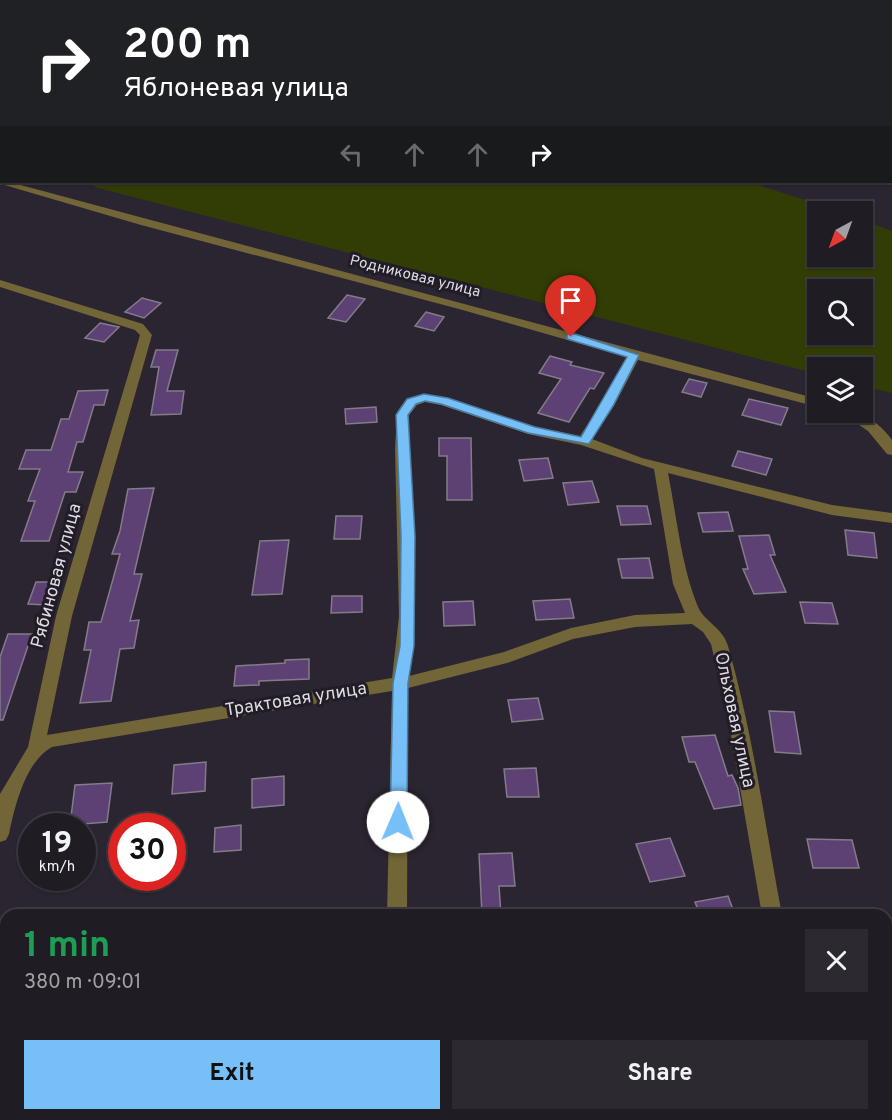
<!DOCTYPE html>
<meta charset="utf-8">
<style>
body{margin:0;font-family:Overpass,sans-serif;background:#2d2931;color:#f1f3f6;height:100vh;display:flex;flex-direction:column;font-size:22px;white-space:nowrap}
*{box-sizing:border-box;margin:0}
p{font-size:20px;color:#a2a1a6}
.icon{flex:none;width:33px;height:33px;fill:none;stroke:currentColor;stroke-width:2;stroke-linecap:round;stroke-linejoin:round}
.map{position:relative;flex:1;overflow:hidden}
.details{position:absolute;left:0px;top:909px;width:892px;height:212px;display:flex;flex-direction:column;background:#201c24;border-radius:18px 18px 0 0;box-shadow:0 2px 4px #0004,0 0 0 2px #3d3a41}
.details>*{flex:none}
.guide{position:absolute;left:0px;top:0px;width:892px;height:183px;box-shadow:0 2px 4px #0004,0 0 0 2px #3d3a41;background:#202124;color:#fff;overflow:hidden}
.needle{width:39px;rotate:221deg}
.tools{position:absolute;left:807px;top:201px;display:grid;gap:12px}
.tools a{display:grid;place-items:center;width:66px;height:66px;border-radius:0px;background:#201c24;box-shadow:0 2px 4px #0004,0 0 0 2px #3d3a41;font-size:30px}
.speed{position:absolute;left:18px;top:813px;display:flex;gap:12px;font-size:30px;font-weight:700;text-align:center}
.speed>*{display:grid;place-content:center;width:78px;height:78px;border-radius:50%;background:#201c24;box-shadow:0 2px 4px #0004,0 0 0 2px #3d3a41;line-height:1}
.speed small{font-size:15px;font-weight:400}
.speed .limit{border:9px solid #d22;background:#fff;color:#111}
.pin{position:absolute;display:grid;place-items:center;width:51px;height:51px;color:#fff;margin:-62px -26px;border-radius:50% 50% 50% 0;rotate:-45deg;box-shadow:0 0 6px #0007}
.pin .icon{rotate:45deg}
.me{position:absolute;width:66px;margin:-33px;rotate:1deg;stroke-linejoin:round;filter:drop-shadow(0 0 4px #0008)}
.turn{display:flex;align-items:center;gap:21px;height:126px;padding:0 24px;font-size:27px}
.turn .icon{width:78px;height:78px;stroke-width:2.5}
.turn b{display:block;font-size:42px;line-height:51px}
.lanes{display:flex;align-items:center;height:57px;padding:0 24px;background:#0003;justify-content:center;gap:30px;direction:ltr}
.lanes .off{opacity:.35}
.round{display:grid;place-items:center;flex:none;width:63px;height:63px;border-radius:0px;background:#2d2931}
.summary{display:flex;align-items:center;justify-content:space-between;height:102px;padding:0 24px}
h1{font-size:36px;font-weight:700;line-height:45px;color:#1e9e55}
.primary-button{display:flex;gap:12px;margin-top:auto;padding:12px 24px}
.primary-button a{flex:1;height:69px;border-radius:0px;background:#77bff7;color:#111;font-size:24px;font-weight:700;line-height:69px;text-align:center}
.primary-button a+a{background:#2d2931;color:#f1f3f6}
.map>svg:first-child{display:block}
.green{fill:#323d06;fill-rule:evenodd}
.building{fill:#5d4175;stroke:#827c89;stroke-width:1.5}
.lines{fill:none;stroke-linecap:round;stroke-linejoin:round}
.minor{fill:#726537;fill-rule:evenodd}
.route{fill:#77bff7;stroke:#4d7ca1;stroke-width:1.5}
.labels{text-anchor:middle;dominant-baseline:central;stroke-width:6;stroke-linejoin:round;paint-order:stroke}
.far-street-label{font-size:15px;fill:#dedbe2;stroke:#211c26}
.street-label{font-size:18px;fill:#dedbe2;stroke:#211c26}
</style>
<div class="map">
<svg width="892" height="1120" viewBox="0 0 892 1120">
<rect width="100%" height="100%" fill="#2a2530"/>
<!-- green -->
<path class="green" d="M87,182H749L840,211L818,212V256H862L863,220L892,231V393L863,386L862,368H818L817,374L98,188ZM818,290H862V334H818Z"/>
<!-- building -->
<g class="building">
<path d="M347,295L365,299L346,322L328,318Z"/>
<path d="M142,298L161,303L144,318L125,312Z"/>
<path d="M426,312L444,317L434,331L415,326Z"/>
<path d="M100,323L119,327L104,342L85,338Z"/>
<path d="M156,350H178L167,391H184L181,414L151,415L159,367H151Z"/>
<path d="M550,356L572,362L570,365L604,373L594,389L590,388L569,422L538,413L561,379L539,373Z"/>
<path d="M689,379L707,383L701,397L682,392Z"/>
<path d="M108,390L104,405H94L83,442H77L68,472H83L76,492H65L49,541H21L35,501H28L40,469H19L26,450H51L61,419H69L78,391Z"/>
<path d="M749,399L788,408L781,425L742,415Z"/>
<path d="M376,407L377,422L346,424L345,409Z"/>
<path d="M439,438H471L472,500H447V456H439Z"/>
<path d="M738,451L772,459L766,475L732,466Z"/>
<path d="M548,458L553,478L524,481L519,460Z"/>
<path d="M592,481L599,502L568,505L563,483Z"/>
<path d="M154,488L134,574H142L130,621L139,620L134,648L120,649L111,701L80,703L91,650H84L89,622H101L120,554H112L120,531L128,489Z"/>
<path d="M617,506H647L651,524L621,525Z"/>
<path d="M728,512L733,531L703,532L698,513Z"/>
<path d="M336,516H362L360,539H334Z"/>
<path d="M845,530L874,533L877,558L848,555Z"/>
<path d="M769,535L775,555H770L786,592L754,594L743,569H748L739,536Z"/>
<path d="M289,540L282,594L252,595L260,541Z"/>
<path d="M649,558L653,578H622L618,559Z"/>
<path d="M36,582H55L47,605L28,604Z"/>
<path d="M332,596H362V612L331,613Z"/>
<path d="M570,599L574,618L536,620L533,601Z"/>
<path d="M473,601L475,625L444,626L443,602Z"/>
<path d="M800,602L832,603L838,624L805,623Z"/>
<path d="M8,634H32L3,720H0V657Z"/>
<path d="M309,659V679L259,681V685L234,686L236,666L285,663V660Z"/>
<path d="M538,698L543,719L512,722L508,700Z"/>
<path d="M769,711L794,712L801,754L775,752Z"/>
<path d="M715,735L728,776L732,775L738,788L741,805L714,809L695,762H689L682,737Z"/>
<path d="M206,762L205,791L172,794L174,765Z"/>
<path d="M536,768L539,797H507L504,769Z"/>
<path d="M284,776V805L252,808V779Z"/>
<path d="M112,783L107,822L70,825L75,785Z"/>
<path d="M241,825V850L214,852L215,828Z"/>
<path d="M670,838L685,876L650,882L636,844Z"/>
<path d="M807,839L852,840L859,868H813Z"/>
<path d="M512,853L515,886H499L501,915H482L479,854Z"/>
<path d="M728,896L735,915H700L695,902Z"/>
</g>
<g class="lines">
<!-- minor -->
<g class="minor">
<path d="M250,0H267L269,2H251Z"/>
<path d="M302,0H310L301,2Z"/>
<path d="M408,0H418L407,2Z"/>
<path d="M603,0H611L602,2Z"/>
<path d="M698,0H711L713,2H699Z"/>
<rect x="0" y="4" width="2" height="5"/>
<rect x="891" y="37" width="1" height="6"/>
<path d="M2,180L818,399V407L638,360L614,406L592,439L642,458L832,505L892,513V523L832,515L668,473C677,518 681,565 698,607C705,622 723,628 728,646C753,733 765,826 782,915H762L728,718L711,644L703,632L692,624L635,627L573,639L507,663L408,688L407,915H387L392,691L52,747C25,762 15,806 9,834L6,840L0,842V794L28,747L56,616L140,335L135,330L0,287V280L143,324L152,335L72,616L47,735L392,678L399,616L395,449L397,412L407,399L424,394L448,398L536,427L580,436L600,406L627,357L459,309L141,225L1,184ZM425,402L441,405L528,434L581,445L654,469L673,584L685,613L635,615L571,628L504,652L409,676C421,589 409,502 409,415L417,405Z"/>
<path d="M840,412C862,412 878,421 892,440V455L887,454L868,431Z"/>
<rect x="382" y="1114" width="22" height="6"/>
<path d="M794,1114H816L817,1120H795Z"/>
</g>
</g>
<!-- route -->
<path class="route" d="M567,334H575L639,355L613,406L589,444L528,433L441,404L425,401L416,404L408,415L415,536L414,646L408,683L407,822L404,827H393L390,822L393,683L400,646L401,536L396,415L407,399L424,394L448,398L535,427L581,437L627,357L567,339Z"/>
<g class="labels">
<!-- far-street labels -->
<g class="far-street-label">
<text transform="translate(415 277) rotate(14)">Родниковая улица</text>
</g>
<!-- street labels -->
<g class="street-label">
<text transform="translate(57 576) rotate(-75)">Рябиновая улица</text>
<text transform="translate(296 700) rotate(-9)">Трактовая улица</text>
<text transform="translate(734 720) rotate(78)">Ольховая улица</text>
</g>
</g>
</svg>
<div class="tools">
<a><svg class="needle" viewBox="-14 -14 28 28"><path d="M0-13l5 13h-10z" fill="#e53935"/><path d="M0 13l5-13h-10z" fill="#a2a1a6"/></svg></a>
<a><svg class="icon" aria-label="search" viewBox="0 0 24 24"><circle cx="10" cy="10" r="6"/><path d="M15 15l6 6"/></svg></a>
<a><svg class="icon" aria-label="layers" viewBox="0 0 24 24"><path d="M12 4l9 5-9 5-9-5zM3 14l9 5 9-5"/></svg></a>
</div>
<div class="speed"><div>19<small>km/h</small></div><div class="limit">30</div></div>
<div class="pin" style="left:571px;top:337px;background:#d93025"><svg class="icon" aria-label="arrive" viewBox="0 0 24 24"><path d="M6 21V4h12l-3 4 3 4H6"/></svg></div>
<svg class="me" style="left:398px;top:822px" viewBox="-20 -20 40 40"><circle r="19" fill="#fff"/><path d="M0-13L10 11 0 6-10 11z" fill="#77bff7"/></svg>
<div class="guide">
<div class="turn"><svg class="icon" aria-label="right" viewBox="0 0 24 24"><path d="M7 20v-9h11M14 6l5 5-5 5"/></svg><div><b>200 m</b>Яблоневая улица</div></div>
<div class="lanes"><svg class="icon off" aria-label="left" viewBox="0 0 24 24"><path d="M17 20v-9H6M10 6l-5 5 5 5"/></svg><svg class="icon off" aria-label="ahead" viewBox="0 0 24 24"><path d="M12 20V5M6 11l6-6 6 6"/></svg><svg class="icon off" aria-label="ahead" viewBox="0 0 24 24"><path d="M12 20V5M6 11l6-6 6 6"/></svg><svg class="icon" aria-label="right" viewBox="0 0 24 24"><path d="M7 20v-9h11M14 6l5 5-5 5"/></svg></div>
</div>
<section class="details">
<div class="summary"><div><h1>1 min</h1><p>380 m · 09:01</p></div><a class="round"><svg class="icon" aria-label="close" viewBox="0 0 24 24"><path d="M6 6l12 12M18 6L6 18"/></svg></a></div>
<div class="primary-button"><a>Exit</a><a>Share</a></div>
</section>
</div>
